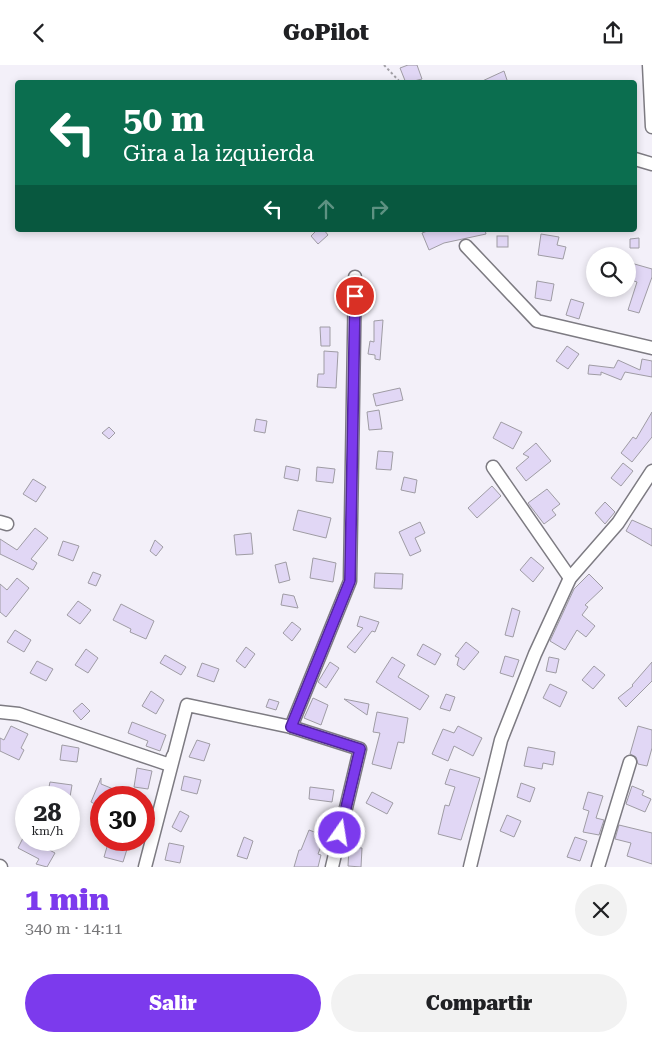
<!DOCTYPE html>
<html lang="es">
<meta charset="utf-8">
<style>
body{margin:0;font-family:"Roboto Serif",serif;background:#f2f2f2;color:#202124;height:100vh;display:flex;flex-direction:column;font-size:19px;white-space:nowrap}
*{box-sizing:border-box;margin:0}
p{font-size:16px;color:#757577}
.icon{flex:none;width:28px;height:28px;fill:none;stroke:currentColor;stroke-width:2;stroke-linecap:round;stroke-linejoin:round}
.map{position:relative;height:802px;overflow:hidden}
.side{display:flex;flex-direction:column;background:#fff;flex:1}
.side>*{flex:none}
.hud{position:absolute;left:15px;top:15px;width:622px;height:152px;border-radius:5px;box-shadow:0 2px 8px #0003;background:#0b6e4f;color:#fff;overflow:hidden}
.buttons{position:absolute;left:586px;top:182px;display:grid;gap:10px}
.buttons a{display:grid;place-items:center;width:50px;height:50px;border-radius:50%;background:#fff;box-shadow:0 2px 8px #0003;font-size:25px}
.speed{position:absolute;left:15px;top:721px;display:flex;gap:10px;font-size:25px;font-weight:700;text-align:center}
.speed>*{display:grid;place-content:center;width:65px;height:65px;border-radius:50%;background:#fff;box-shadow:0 2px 8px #0003;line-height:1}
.speed small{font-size:12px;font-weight:400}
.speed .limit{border:8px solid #d22;background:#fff;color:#111}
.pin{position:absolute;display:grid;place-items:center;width:42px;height:42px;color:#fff;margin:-21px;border:2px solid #fff;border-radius:50%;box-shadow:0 1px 5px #0007}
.me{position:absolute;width:55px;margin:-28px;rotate:13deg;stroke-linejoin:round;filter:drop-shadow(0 0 4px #0008)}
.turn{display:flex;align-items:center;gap:18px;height:105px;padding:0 25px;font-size:22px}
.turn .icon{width:65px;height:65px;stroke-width:2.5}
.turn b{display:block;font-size:35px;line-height:42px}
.lanes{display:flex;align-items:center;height:48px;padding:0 25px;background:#0003;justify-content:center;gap:25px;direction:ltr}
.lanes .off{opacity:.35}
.round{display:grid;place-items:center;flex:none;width:52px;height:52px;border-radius:26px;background:#f2f2f2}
.head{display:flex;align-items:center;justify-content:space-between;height:85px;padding:0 25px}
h1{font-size:30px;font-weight:800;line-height:38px;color:#7c3aed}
.primary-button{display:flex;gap:10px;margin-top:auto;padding:10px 25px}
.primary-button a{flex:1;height:58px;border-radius:30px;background:#7c3aed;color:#fff;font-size:20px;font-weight:800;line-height:58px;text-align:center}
.primary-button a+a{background:#f2f2f2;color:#202124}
header{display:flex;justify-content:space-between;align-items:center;height:65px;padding:0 25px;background:#fff;font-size:22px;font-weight:800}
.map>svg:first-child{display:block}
.building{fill:#e1d7f5;stroke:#9f9ca4}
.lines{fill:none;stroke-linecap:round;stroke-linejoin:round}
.minor-casing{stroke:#7d7b82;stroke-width:15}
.path{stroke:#a2a0a6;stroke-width:2;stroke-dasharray:2.5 2.5;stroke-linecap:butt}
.minor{stroke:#fff;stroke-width:12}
.route-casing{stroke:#51269a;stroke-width:12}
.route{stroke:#7c3aed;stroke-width:9}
</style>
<header><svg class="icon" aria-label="back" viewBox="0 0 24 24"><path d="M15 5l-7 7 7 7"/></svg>GoPilot<svg class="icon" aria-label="share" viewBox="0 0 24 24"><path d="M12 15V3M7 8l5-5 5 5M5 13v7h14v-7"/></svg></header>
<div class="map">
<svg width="652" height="802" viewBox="0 0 652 802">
<rect width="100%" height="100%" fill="#f3f0f9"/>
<!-- building -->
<g class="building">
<path d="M408,0H417L422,14L406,18L400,3Z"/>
<path d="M504,6L508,18H478Z"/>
<path d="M317,165H324L328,170L318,179L311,171Z"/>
<path d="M430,165H485L486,169L444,178L429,185L422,168Z"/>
<path d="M541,169L559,172L557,180L566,182L563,194L538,190Z"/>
<rect x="497" y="171" width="11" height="11"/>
<path d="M639,173V183H630V174Z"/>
<path d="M631,198L652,204V212L639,248L628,245L637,217L628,214Z"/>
<path d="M537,216L554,219L551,236L535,233Z"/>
<path d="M571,234L584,238L579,254L566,250Z"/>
<path d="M383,255L380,295L375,294V290L368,289L370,276L374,277V256Z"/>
<path d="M320,262H330V281H321Z"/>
<path d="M567,281L579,289L568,304L556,296Z"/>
<path d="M324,286L338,287L336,323L317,322L318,309H324Z"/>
<path d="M642,294L652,296V312L625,307L621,315L601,307V310L588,309L589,300L614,303L618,295L640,305Z"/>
<path d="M400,323L403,335L376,341L373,329Z"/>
<path d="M379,345L382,364L369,365L367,347Z"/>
<path d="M652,347V372L632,397L621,388L633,372L636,374Z"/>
<path d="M256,354L267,356L265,368L254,366Z"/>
<path d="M501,357L522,367L513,384L493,373Z"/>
<path d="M109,362L115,368L109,374L102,368Z"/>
<path d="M536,378L551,396L526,416L516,403L529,392L523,389Z"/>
<path d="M378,386L393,387L391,405L376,404Z"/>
<path d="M623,398L633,406L621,421L611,413Z"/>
<path d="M286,401L300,404L298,416L284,413Z"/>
<path d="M317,402L335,404L333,418L316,416Z"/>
<path d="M404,412L417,415L415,428L401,425Z"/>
<path d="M33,414L46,422L36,437L23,429Z"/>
<path d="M492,421L501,431L477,453L468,443Z"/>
<path d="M547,424L560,439L552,445L556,450L544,459L528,438Z"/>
<path d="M605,437L615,447L605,459L595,448Z"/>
<path d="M298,445L331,453L326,473L293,465Z"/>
<path d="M632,455L652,464V481L626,466Z"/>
<path d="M420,457L425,468L415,473L421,486L410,491L399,467Z"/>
<path d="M35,463L48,473L31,494L37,498L33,505L0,489V474L17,485Z"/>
<path d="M251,468L253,489L236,490L234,470Z"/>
<path d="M155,475L163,482L156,491L150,486Z"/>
<path d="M63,476L79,481L73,496L58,490Z"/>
<path d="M531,492L544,503L533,517L520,505Z"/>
<path d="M313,493L336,498L333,517L310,513Z"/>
<path d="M286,497L290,515L279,518L275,500Z"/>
<path d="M93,507L101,510L96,521L88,518Z"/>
<path d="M375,508L403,509L402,524L374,523Z"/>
<path d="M589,509L603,523L585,540L588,542L582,550L595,561L586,572L577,565L565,585L550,576L574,524Z"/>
<path d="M17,513L29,523L6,552L0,547V519L7,525Z"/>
<path d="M283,529L294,531L298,543L281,540Z"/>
<path d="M78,536L91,545L80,559L67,550Z"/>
<path d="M121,539L154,556L146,574L130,567L131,564L113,555Z"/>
<path d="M512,543L520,546L513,572L505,570Z"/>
<path d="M360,551L379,557L375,567L372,566L355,588L347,582L363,563L357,561Z"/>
<path d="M292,557L301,564L292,576L283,568Z"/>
<path d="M15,565L31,575L24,587L7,577Z"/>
<path d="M466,577L479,587L464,605L457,600L459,593L455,591Z"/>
<path d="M423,579L441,589L435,600L417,590Z"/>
<path d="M246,582L255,589L245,603L236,596Z"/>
<path d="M86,584L98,593L88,608L75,600Z"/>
<path d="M165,590L186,602L181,610L160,598Z"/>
<path d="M505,591L519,595L513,612L500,608Z"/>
<path d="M392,592L405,600L398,612L429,631L420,645L376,617Z"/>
<path d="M549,592L559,594L556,608L546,606Z"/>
<path d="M37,596L53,604L46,616L30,608Z"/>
<path d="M330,597L339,603L326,623L318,617Z"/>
<path d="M652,597V616L626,642L618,633L633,621L632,620Z"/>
<path d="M202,598L219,604L214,617L197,611Z"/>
<path d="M594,601L605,610L593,624L582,615Z"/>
<path d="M550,619L567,627L560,642L543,633Z"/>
<path d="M151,626L164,635L156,649L142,641Z"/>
<path d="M446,629L455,632L450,646L440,643Z"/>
<path d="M313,633L328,640L321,660L304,653Z"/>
<path d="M269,634L279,637L276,645L266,642Z"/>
<path d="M344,634L369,639L367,650Z"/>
<path d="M82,638L90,646L81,655L73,646Z"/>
<path d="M377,647L408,653L404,678L398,677L391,704L372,699L380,668L373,667Z"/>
<path d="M132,657L166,670L160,686L146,681L148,676L128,668Z"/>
<path d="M11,661L28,669L21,683L24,685L19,695L0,686V673L4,675Z"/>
<path d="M458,661L482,673L473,691L454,681L448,696L432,689L443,664L454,668Z"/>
<path d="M638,661L652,665V683L647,701L638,699L636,692L630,689Z"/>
<path d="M197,675L210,679L204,696L189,692Z"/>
<path d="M62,680L79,683L77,697L60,695Z"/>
<path d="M528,682L555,687L553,700L543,698L542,704L524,701Z"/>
<path d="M137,703L152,706L148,724L134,722Z"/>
<path d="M450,704L480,713L461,775L438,769L445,740L449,741L455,722L445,719Z"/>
<path d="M184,711L201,715L197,729L181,725Z"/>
<path d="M101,713V719L133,732H101V742L91,737Z"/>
<path d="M50,717L72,720L70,732H47Z"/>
<path d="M521,718L535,723L530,737L517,732Z"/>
<path d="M632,721L644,726L642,730L651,734L645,747L626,739Z"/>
<path d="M310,722L334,725L332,737L309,734Z"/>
<path d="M372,727L393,738L387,749L366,738Z"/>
<path d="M588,727L603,731L596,753L604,755L599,770L583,767L589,746L583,744Z"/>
<path d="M180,746L189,751L181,767L172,762Z"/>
<path d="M507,750L521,756L514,772L500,766Z"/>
<path d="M619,760L652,768V799L627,791L631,778L615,774Z"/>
<path d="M309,765L325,771L318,789L321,790L318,802H294L299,785H301Z"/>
<path d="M24,771L26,775H31L55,788L47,802L36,799L39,794L18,783Z"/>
<path d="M244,772L253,776L247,794L237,791Z"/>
<path d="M575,772L587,776L580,796L567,792Z"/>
<path d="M109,775L128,781L123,797L104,792Z"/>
<path d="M169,778L184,781L180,798L165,795Z"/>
<path d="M349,782L362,783L361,802L348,801Z"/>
</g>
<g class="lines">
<defs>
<g id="minor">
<path d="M649,0L652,62"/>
<path d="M635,94L652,99"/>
<path d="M466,181L537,256L652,283"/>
<path d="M493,402L570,513"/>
<path d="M0,457L7,459"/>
<path d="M0,647L19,649L170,700L173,691"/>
<path d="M291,662L350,516L355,212"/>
<path d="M0,801L1,802"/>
<path d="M145,802L187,640L291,662L360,684L332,802"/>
<path d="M470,802L501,675L535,589L570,513L618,458L652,406"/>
<path d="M598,802L630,697"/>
</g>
</defs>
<!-- minor casing -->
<use href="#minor" class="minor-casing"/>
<!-- path -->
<path class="path" d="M384,0L401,18"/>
<!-- minor -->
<use href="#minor" class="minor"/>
</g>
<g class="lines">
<defs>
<path id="route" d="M340,768L360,684L291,662L350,516L355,231"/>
</defs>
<!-- route casing -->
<use href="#route" class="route-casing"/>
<!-- route -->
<use href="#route" class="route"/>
</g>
</svg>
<div class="buttons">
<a><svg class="icon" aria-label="search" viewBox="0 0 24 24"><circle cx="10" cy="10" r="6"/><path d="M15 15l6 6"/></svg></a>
</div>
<div class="speed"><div>28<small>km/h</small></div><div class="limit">30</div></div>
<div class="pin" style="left:355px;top:231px;background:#d93025"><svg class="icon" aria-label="arrive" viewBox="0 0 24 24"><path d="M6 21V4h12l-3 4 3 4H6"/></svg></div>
<svg class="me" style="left:340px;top:768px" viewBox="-20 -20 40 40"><circle r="17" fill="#7c3aed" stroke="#fff" stroke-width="3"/><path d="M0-11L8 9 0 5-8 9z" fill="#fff"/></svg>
<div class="hud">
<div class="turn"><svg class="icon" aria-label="left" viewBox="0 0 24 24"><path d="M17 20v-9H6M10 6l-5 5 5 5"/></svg><div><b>50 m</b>Gira a la izquierda</div></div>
<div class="lanes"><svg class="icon" aria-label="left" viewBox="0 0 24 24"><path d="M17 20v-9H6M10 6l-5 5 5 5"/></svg><svg class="icon off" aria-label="ahead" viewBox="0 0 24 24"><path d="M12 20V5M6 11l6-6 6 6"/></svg><svg class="icon off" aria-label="right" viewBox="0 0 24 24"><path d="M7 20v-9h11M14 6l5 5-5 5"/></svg></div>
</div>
</div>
<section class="side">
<div class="head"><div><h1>1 min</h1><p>340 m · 14:11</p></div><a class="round"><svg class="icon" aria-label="close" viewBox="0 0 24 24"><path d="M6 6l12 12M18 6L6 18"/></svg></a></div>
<div class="primary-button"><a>Salir</a><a>Compartir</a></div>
</section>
